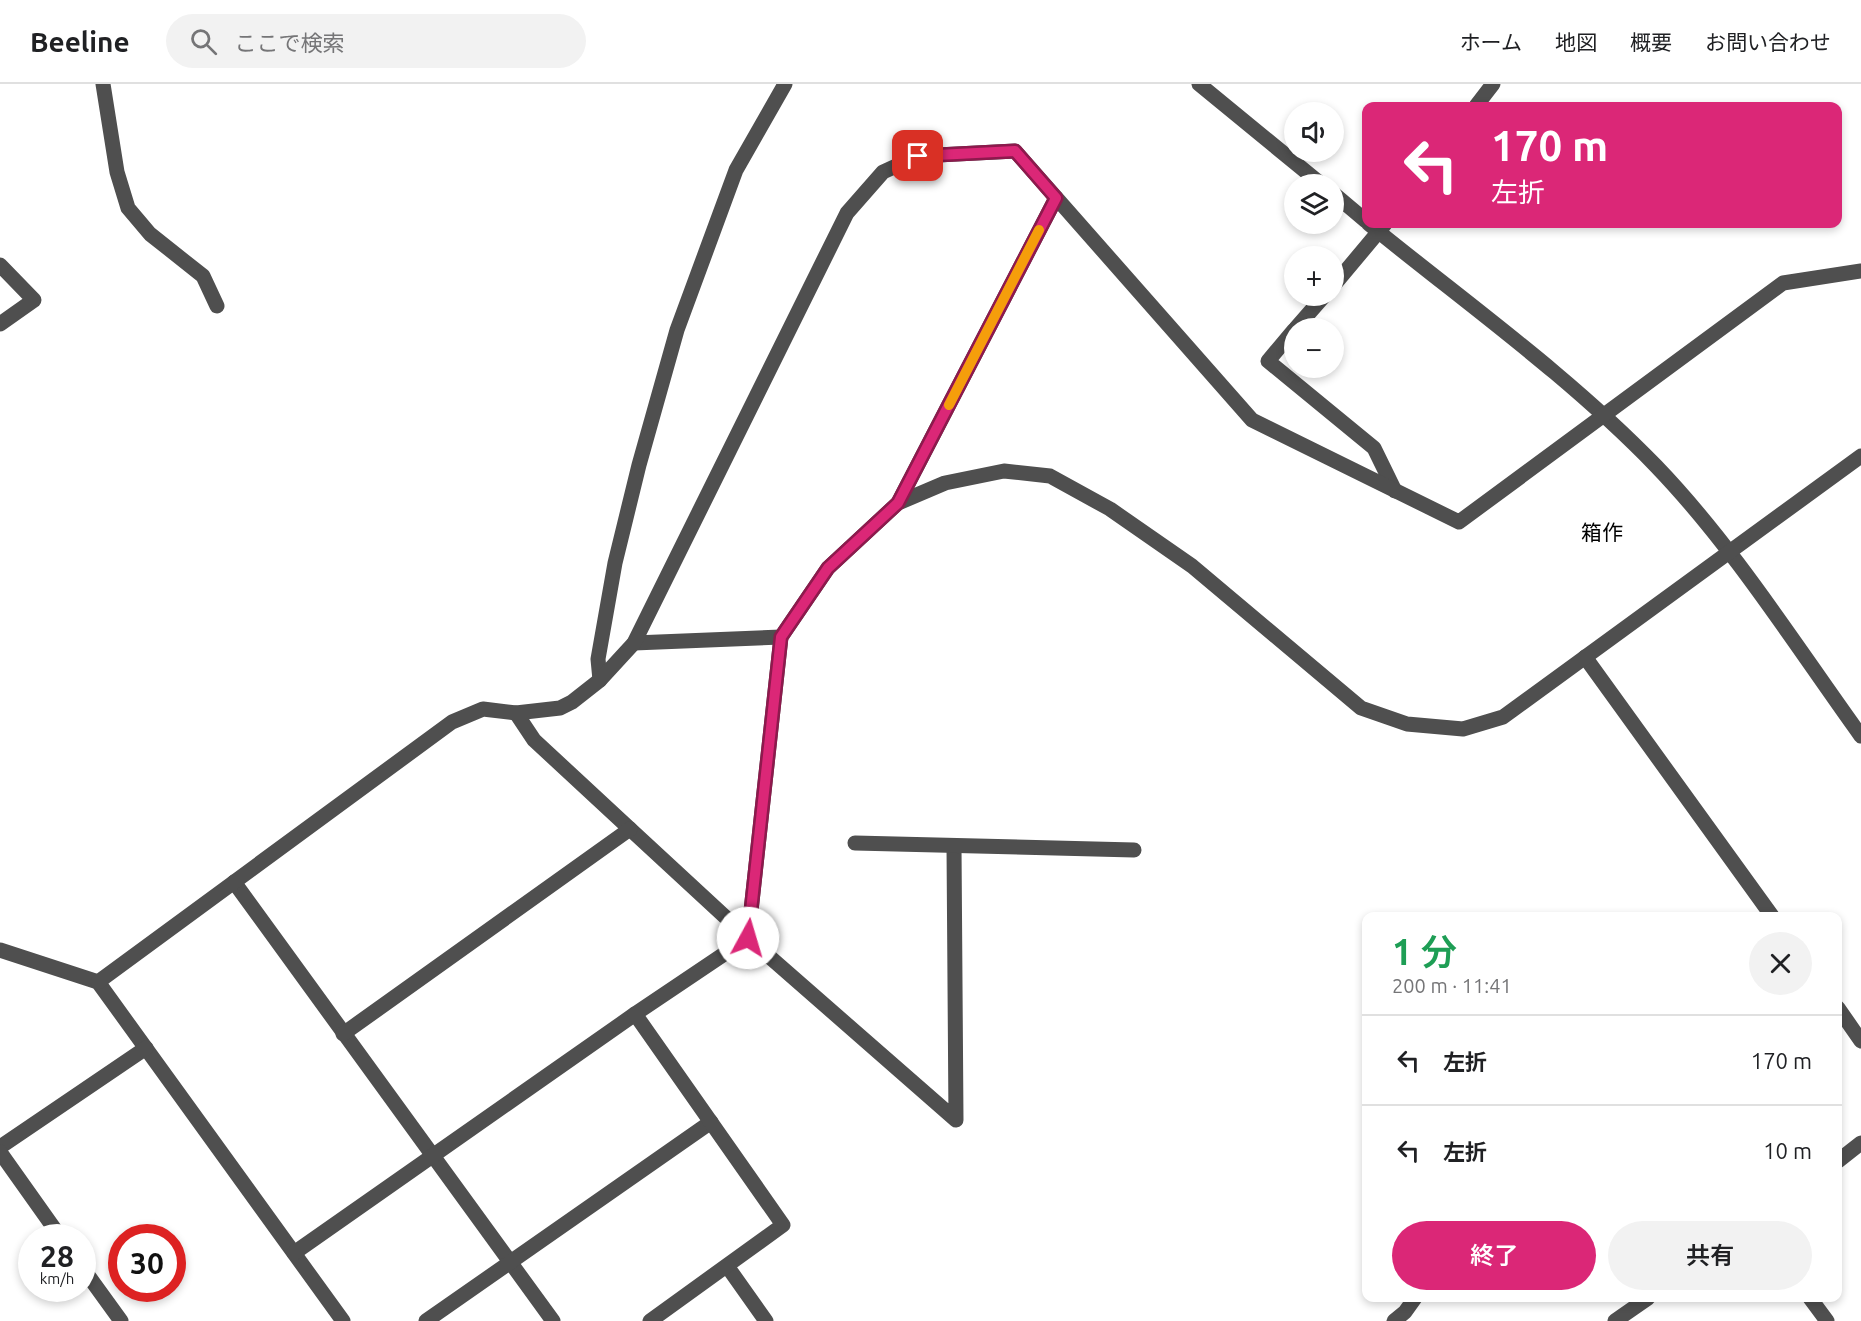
<!DOCTYPE html>
<html lang="ja">
<meta charset="utf-8">
<style>
body{margin:0;font-family:Ubuntu,"Noto Sans JP",sans-serif;background:#f2f2f2;color:#202124;height:100vh;display:flex;flex-direction:column;font-size:22px;white-space:nowrap}
*{box-sizing:border-box;margin:0}
p{font-size:20px;color:#757577}
.icon{flex:none;width:33px;height:33px;fill:none;stroke:currentColor;stroke-width:2;stroke-linecap:round;stroke-linejoin:round}
.map{position:relative;flex:1;overflow:hidden}
.details{position:absolute;left:1362px;top:828px;width:480px;height:390px;display:flex;flex-direction:column;background:#fff;border-radius:12px;box-shadow:0 3px 9px #0003}
.details>*{flex:none}
.guide{position:absolute;left:1362px;top:18px;width:480px;height:126px;border-radius:12px;box-shadow:0 3px 9px #0003;background:#db2777;color:#fff;overflow:hidden}
.controls{position:absolute;left:1284px;top:18px;display:grid;gap:12px}
.controls a{display:grid;place-items:center;width:60px;height:60px;border-radius:50%;background:#fff;box-shadow:0 3px 9px #0003;font-size:30px}
.speed{position:absolute;left:18px;top:1140px;display:flex;gap:12px;font-size:30px;font-weight:700;text-align:center}
.speed>*{display:grid;place-content:center;width:78px;height:78px;border-radius:50%;background:#fff;box-shadow:0 3px 9px #0003;line-height:1}
.speed small{font-size:15px;font-weight:400}
.speed .limit{border:9px solid #d22;background:#fff;color:#111}
.pin{position:absolute;display:grid;place-items:center;width:51px;height:51px;color:#fff;margin:-26px;border-radius:12px;box-shadow:0 3px 9px #0006}
.me{position:absolute;width:66px;margin:-33px;rotate:6deg;stroke-linejoin:round;filter:drop-shadow(0 0 4px #0008)}
.turn{display:flex;align-items:center;gap:21px;height:126px;padding:0 30px;font-size:27px}
.turn .icon{width:78px;height:78px;stroke-width:2.5}
.turn b{display:block;font-size:42px;line-height:51px}
.round{display:grid;place-items:center;flex:none;width:63px;height:63px;border-radius:32px;background:#f2f2f2}
.overview{display:flex;align-items:center;justify-content:space-between;height:102px;padding:0 30px}
h1{font-size:36px;font-weight:600;line-height:45px;color:#1e9e55}
.cta{display:flex;gap:12px;margin-top:auto;padding:12px 30px}
.cta a{flex:1;height:69px;border-radius:36px;background:#db2777;color:#fff;font-size:24px;font-weight:600;line-height:69px;text-align:center}
.cta a+a{background:#f2f2f2;color:#202124}
ul{padding:0;list-style:none}
li{display:flex;align-items:center;gap:18px;height:90px;padding:0 30px;border-top:2px solid #e0e0e0}
li div{flex:1}
li b{display:block;font-size:22px}
li em{font-style:normal}
header{display:flex;align-items:center;gap:36px;box-sizing:border-box;height:84px;padding:0 30px;background:#fff;border-bottom:2px solid #e0e0e0}
header strong{font-size:28px}
nav{display:flex;gap:33px;margin-inline-start:auto;font-size:21px}
.search{width:420px;height:54px;background:#f2f2f2;display:flex;align-items:center;gap:15px;box-sizing:border-box;padding:0 21px;border-radius:33px;color:#757577;font-size:22px}
.map>svg:first-child{display:block}
.lines{fill:none;stroke-linecap:round;stroke-linejoin:round}
.minor{stroke:#4f4f4f;stroke-width:15}
.route-casing{stroke:#8e194d;stroke-width:15}
.route{stroke:#db2777;stroke-width:10}
.slow{stroke:#f59e0b;stroke-width:10}
.labels{text-anchor:middle;dominant-baseline:central;stroke-width:5;stroke-linejoin:round;paint-order:stroke}
.neighbourhood-label{font-size:21px;fill:#000;stroke:#fff}
</style>
<header>
<strong>Beeline</strong>
<div class="search"><svg class="icon" aria-label="search" viewBox="0 0 24 24"><circle cx="10" cy="10" r="6"/><path d="M15 15l6 6"/></svg>ここで検索</div>
<nav><a>ホーム</a><a>地図</a><a>概要</a><a>お問い合わせ</a></nav>
</header>
<div class="map">
<svg width="1861" height="1237" viewBox="0 0 1861 1237">
<rect width="100%" height="100%" fill="#fff"/>
<g class="lines">
<!-- minor -->
<g class="minor">
<path d="M103,0L117,88L128,124L150,150L203,192L217,222"/>
<path d="M1199,0L1321,100"/>
<path d="M1476,22L1493,0"/>
<path d="M1334,110L1366,137"/>
<path d="M1369,140C1466,219 1569,292 1656,382C1733,462 1796,562 1861,652"/>
<path d="M0,181L34,216L0,240"/>
<path d="M1334,201L1385,140"/>
<path d="M1296,244L1324,212"/>
<path d="M1294,246L1268,277L1374,364L1395,407"/>
<path d="M898,419L1056,114"/>
<path d="M634,559L781,553"/>
<path d="M1585,573L1772,832"/>
<path d="M600,596L598,575L615,479L639,381L677,246L736,86L785,0"/>
<path d="M516,629L534,656L630,745L748,854L956,1036L954,762"/>
<path d="M855,759L1134,766"/>
<path d="M234,798L553,1237"/>
<path d="M0,866L98,898L343,1237"/>
<path d="M98,898L452,638L483,625L516,629L560,624L572,618L600,596L634,559L847,129L883,88L918,72L1015,67L1252,336L1459,438L1783,199L1861,187"/>
<path d="M1838,924L1861,957"/>
<path d="M343,950L630,745"/>
<path d="M0,1063L146,964"/>
<path d="M0,1068L61,1154"/>
<path d="M1838,1077L1861,1059"/>
<path d="M294,1169L635,930"/>
<path d="M727,1182L766,1237"/>
<path d="M82,1183L121,1237"/>
<path d="M1810,1214L1827,1237"/>
<path d="M426,1237L711,1038"/>
<path d="M650,1237L783,1141L635,930L748,854L781,553L828,484L898,419L945,399L1004,387L1050,392L1110,425L1192,482L1361,624L1407,640L1463,645L1503,633L1861,372"/>
<path d="M1394,1237L1405,1228L1415,1214"/>
<path d="M1615,1237L1648,1214"/>
</g>
</g>
<g class="lines">
<defs>
<path id="route" d="M748,854L781,553L828,484L898,419L1056,114L1015,67L918,72"/>
</defs>
<!-- route casing -->
<use href="#route" class="route-casing"/>
<!-- route -->
<use href="#route" class="route"/>
<!-- slow -->
<path class="slow" d="M949,321L1039,146"/>
</g>
<g class="labels">
<!-- neighbourhood labels -->
<g class="neighbourhood-label">
<text x="1602" y="448">箱作</text>
</g>
</g>
</svg>
<div class="controls">
<a><svg class="icon" aria-label="sound" viewBox="0 0 24 24"><path d="M4 9h4l5-4v14l-5-4H4zM17 9q2 3 0 6"/></svg></a>
<a><svg class="icon" aria-label="layers" viewBox="0 0 24 24"><path d="M12 4l9 5-9 5-9-5zM3 14l9 5 9-5"/></svg></a>
<a>+</a>
<a>−</a>
</div>
<div class="speed"><div>28<small>km/h</small></div><div class="limit">30</div></div>
<div class="pin" style="left:918px;top:72px;background:#d93025"><svg class="icon" aria-label="arrive" viewBox="0 0 24 24"><path d="M6 21V4h12l-3 4 3 4H6"/></svg></div>
<svg class="me" style="left:748px;top:854px" viewBox="-20 -20 40 40"><circle r="19" fill="#fff"/><path d="M0-13L10 11 0 6-10 11z" fill="#db2777"/></svg>
<div class="guide">
<div class="turn"><svg class="icon" aria-label="left" viewBox="0 0 24 24"><path d="M17 20v-9H6M10 6l-5 5 5 5"/></svg><div><b>170 m</b>左折</div></div>
</div>
<section class="details">
<div class="overview"><div><h1>1 分</h1><p>200 m · 11:41</p></div><a class="round"><svg class="icon" aria-label="close" viewBox="0 0 24 24"><path d="M6 6l12 12M18 6L6 18"/></svg></a></div>
<ul>
<li><svg class="icon" aria-label="left" viewBox="0 0 24 24"><path d="M17 20v-9H6M10 6l-5 5 5 5"/></svg><div><b>左折</b></div><em>170 m</em></li>
<li><svg class="icon" aria-label="left" viewBox="0 0 24 24"><path d="M17 20v-9H6M10 6l-5 5 5 5"/></svg><div><b>左折</b></div><em>10 m</em></li>
</ul>
<div class="cta"><a>終了</a><a>共有</a></div>
</section>
</div>
